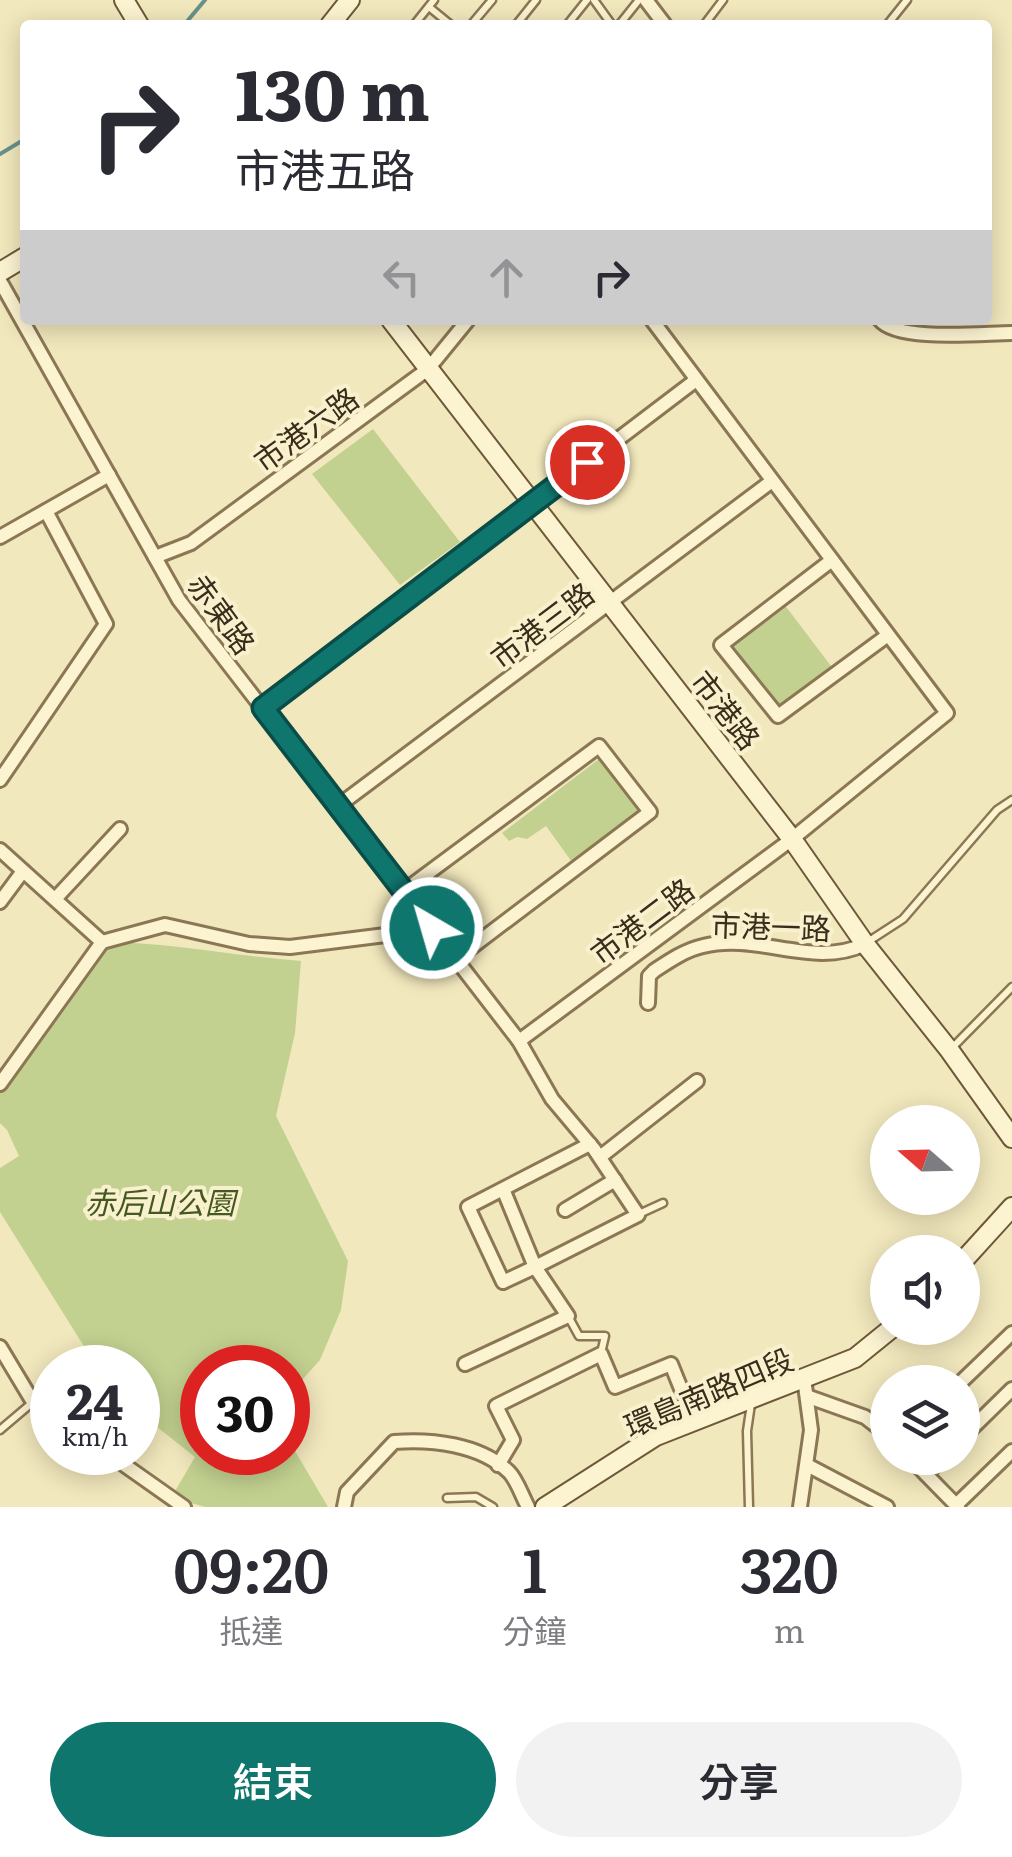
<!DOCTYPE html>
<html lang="zh-TW">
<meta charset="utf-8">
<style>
body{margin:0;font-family:Literata,"Noto Sans TC",serif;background:#f2f2f3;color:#2b2b33;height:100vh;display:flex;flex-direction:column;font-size:38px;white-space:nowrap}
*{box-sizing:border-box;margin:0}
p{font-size:32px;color:#7c7c81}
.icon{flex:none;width:55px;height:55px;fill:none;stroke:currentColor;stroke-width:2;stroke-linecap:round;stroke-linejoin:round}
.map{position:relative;height:1507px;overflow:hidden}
.details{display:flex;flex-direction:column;background:#fff;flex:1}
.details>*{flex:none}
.top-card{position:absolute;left:20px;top:20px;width:972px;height:305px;border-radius:10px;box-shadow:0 5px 25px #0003;background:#fff;color:#2b2b33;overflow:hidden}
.needle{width:65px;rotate:290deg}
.fabs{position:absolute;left:870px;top:1105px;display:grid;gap:20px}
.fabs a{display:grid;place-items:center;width:110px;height:110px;border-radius:50%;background:#fff;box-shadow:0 5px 25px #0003;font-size:50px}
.speed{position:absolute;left:30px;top:1345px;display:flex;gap:20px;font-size:50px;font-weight:700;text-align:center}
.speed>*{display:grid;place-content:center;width:130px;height:130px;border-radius:50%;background:#fff;box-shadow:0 5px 25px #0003;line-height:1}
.speed small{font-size:25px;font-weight:400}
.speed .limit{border:15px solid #d22;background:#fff;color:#111}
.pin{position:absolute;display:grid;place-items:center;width:85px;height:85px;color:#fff;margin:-42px;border:5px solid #fff;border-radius:50%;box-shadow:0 2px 10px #0007}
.me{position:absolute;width:110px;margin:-55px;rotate:322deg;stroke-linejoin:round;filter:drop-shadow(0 0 8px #0008)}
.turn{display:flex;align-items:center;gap:35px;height:210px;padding:0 50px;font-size:45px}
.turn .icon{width:130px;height:130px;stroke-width:2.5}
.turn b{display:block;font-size:70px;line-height:85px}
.lanes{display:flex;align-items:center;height:95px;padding:0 50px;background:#0003;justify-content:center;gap:50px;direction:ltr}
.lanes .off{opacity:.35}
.eta{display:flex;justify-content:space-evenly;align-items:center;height:170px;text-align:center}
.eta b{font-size:60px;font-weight:600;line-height:70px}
.primary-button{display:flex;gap:20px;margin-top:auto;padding:20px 50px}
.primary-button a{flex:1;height:115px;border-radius:60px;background:#0f766e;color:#fff;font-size:40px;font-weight:600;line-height:115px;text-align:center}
.primary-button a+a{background:#f2f2f3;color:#2b2b33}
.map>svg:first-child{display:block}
.green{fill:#c3d190}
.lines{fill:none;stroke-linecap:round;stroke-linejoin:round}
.stream{stroke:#68928b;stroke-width:4}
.lane-casing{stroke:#8c7755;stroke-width:11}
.street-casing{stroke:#8c7755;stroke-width:18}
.secondary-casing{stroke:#6e5838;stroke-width:22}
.lane{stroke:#fcf4d1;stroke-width:6}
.street{stroke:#fcf4d1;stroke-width:12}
.secondary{stroke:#fcf4d1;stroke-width:18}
.route-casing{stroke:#0a4d48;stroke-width:25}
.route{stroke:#0f766e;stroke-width:18}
.labels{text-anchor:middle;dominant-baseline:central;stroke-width:8;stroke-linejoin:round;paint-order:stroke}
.street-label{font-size:30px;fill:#3a2d1b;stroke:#f9f1ce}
.park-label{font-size:30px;font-style:italic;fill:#44581f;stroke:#f9f1ce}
</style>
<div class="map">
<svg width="1012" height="1507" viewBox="0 0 1012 1507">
<rect width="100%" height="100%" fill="#f2e8bd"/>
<!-- green -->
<g class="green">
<path d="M373,429L460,542L400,585L312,474Z"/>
<path d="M784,604L834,670L778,711L729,645Z"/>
<path d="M599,759L639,812L572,862L546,826L527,839L517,837L509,841L502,833Z"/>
<path d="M102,942C169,942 234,956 301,961L295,1033L276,1116L348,1261L341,1310L320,1360L293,1390L288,1403V1368H202V1452H288V1439L328,1507H206L171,1498L195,1457L138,1412V1368L86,1367L90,1356L0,1212V1168L19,1156L7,1130L0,1123V1084Z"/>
</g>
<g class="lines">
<!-- stream -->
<g class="stream">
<path d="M184,25L205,0"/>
<path d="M0,154L25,139"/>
</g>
<defs>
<g id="lane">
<path d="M594,0L612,25"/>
<path d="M429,7L451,25"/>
<path d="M414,25L434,0"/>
<path d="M471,25L492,0"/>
<path d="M516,25L536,0"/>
<path d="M567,25L587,0"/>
<path d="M619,25L639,0"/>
<path d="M704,25L723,0"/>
<path d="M887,25L907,0"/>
<path d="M866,943L903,919L997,810L1012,800"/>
<path d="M950,1050L1012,987"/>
<path d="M639,1214L663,1203"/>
<path d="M568,1316L579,1336H605L601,1353"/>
<path d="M0,1430L33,1402"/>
<path d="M447,1498L476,1497L493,1507"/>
<path d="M749,1507L747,1431L751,1404"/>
</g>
<g id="street">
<path d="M646,0L665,25"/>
<path d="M0,281L179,600L519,1041L552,1099L594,1149L638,1215L535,1267L568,1316L465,1364"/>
<path d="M880,320C898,342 983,333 1012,333"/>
<path d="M0,537L109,475"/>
<path d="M155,557L191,543L428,369L468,320"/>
<path d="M832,560L721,645L778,716L888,635"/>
<path d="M263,709L696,380"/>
<path d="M0,780L106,624L46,511"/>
<path d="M338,806L772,481"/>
<path d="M0,850L102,942L0,1084"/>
<path d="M404,891L599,746L650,812L456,959"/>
<path d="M56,898L120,829"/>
<path d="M0,902L23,871"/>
<path d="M102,942L165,925L249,944L290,947L433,929"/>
<path d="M648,1003L649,976L654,971C669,961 685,950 703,946C758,932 813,969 865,944"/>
<path d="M519,1041L792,839L947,713L652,320"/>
<path d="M600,1157L697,1081"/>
<path d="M503,1189L535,1267L503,1282L468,1207L590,1144"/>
<path d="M565,1210L615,1180"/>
<path d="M0,1347L33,1402L52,1416"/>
<path d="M961,1382L1012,1333"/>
<path d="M809,1397L865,1417L888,1435"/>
<path d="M962,1438L1012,1389"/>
<path d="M106,1452L184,1507"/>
<path d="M910,1458L958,1507"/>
<path d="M498,1465L513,1440L496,1406L601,1354L615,1387L671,1364L694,1421"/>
<path d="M807,1465L887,1507"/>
<path d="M926,1474L943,1458"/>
<path d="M956,1505L1012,1451"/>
<path d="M344,1507L347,1492L394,1442C431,1439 480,1444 509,1472C517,1480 522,1496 528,1507"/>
<path d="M800,1507L811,1430L804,1378"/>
</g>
<g id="secondary">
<path d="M124,0L139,25"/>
<path d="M330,25L350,0"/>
<path d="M0,272L25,257"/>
<path d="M391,320L792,839L865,944L950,1051L1012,1138"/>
<path d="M962,1262L1012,1207"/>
<path d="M545,1507L656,1436L855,1358L892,1328"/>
</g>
</defs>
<!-- lane casing -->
<use href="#lane" class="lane-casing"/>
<!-- street casing -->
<use href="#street" class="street-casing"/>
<!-- secondary casing -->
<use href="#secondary" class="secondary-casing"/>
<!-- lane -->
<use href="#lane" class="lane"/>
<!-- street -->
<use href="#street" class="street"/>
<!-- secondary -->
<use href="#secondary" class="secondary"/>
</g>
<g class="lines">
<defs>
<path id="route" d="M432,928L263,708L587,462"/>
</defs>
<!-- route casing -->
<use href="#route" class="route-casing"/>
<!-- route -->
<use href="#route" class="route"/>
</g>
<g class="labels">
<!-- street labels -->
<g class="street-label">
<text transform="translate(305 428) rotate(-36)">市港六路</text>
<text transform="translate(223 613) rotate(54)">赤東路</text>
<text transform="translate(541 624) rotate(-37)">市港三路</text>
<text transform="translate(727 709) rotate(52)">市港路</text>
<text transform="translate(641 920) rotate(-37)">市港二路</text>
<text transform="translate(771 925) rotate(2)">市港一路</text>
<text transform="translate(708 1391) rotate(-23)">環島南路四段</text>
</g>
<!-- park labels -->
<g class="park-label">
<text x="160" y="1201">赤后山公園</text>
</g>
</g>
</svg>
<div class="fabs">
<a><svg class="needle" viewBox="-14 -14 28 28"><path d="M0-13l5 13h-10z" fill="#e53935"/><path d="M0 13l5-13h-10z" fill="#7c7c81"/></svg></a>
<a><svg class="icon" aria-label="sound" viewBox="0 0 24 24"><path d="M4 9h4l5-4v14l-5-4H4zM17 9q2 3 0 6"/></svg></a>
<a><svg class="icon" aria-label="layers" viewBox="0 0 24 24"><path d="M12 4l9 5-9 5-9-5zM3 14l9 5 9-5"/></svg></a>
</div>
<div class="speed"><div>24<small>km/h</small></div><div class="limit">30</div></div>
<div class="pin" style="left:587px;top:462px;background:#d93025"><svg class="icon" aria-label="arrive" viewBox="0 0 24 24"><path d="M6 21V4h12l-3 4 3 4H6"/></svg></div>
<svg class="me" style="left:432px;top:928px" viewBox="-20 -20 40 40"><circle r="17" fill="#0f766e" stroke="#fff" stroke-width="3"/><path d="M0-11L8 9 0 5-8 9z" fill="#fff"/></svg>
<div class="top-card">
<div class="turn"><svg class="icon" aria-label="right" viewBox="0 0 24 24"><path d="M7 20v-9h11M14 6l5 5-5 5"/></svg><div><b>130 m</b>市港五路</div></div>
<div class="lanes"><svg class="icon off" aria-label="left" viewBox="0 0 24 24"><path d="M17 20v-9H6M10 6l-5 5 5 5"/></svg><svg class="icon off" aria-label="ahead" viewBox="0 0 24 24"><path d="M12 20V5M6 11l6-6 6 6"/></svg><svg class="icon" aria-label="right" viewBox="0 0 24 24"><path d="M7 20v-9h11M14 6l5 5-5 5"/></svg></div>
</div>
</div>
<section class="details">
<div class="eta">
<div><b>09:20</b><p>抵達</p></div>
<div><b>1</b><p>分鐘</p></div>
<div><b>320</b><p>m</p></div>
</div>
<div class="primary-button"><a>結束</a><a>分享</a></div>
</section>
